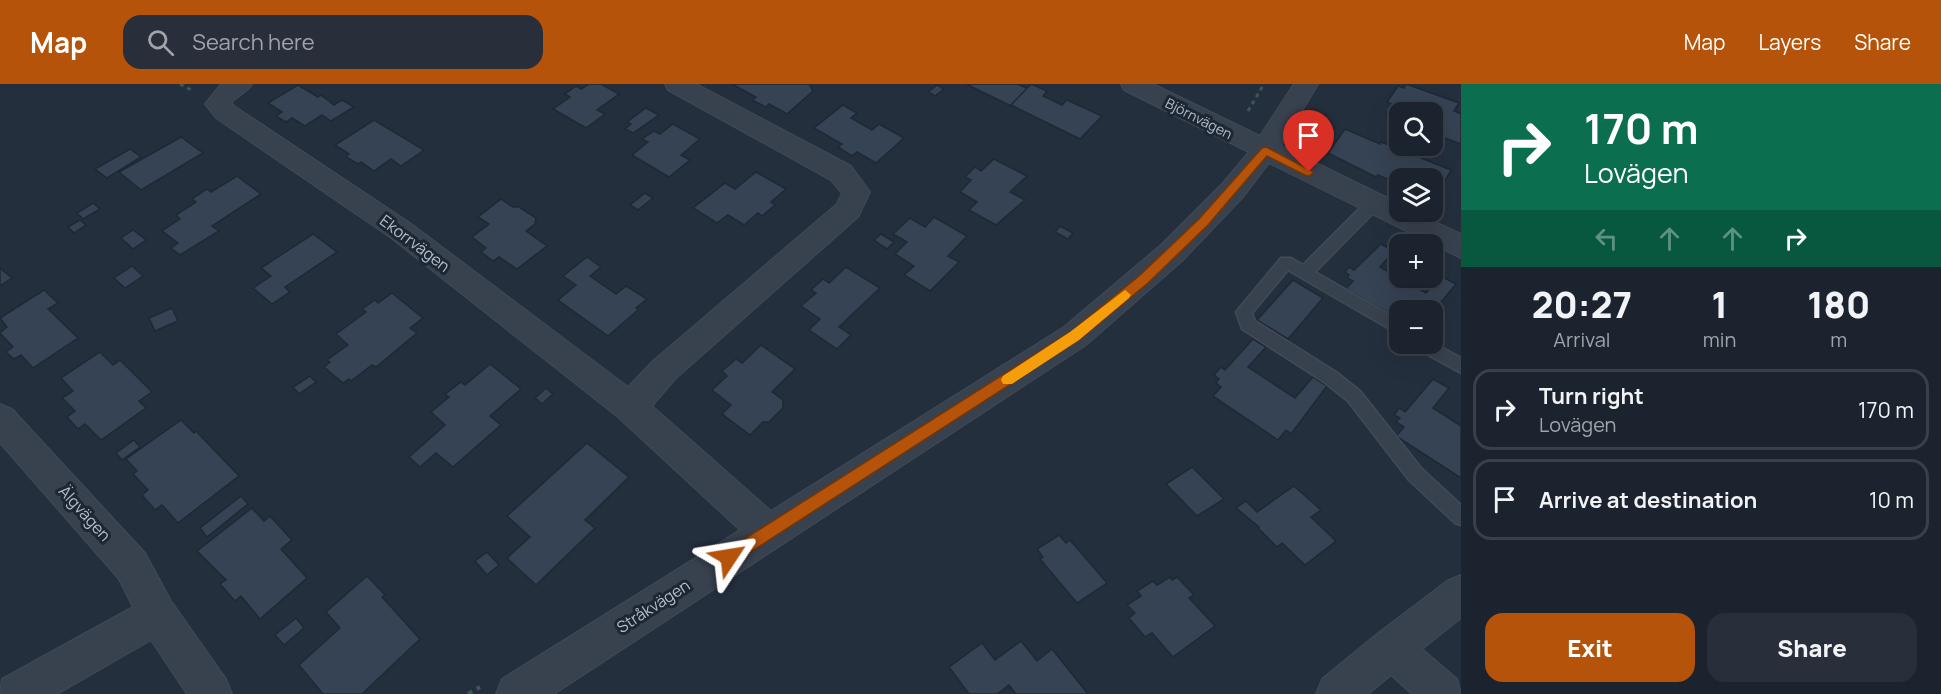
<!DOCTYPE html>
<meta charset="utf-8">
<style>
body{margin:0;font-family:Manrope,sans-serif;background:#282f3a;color:#f1f3f6;height:100vh;display:flex;flex-direction:column;font-size:22px;white-space:nowrap}
*{box-sizing:border-box;margin:0}
p{font-size:20px;color:#a0a4aa}
.icon{flex:none;width:33px;height:33px;fill:none;stroke:currentColor;stroke-width:2;stroke-linecap:round;stroke-linejoin:round}
.map{position:relative;flex:1;overflow:hidden}
.drawer{display:flex;flex-direction:column;background:#1b232e;width:480px}
.drawer>*{flex:none}
.hud{background:#0b6e4f;color:#fff;overflow:hidden}
.buttons{position:absolute;left:1389px;top:18px;display:grid;gap:12px}
.buttons a{display:grid;place-items:center;width:54px;height:54px;border-radius:12px;background:#1b232e;box-shadow:0 6px 24px #0002,0 0 0 2px #39404a;font-size:30px}
.pin{position:absolute;display:grid;place-items:center;width:51px;height:51px;color:#fff;margin:-62px -26px;border-radius:50% 50% 50% 0;rotate:-45deg;box-shadow:0 0 6px #0007}
.pin .icon{rotate:45deg}
.me{position:absolute;width:66px;margin:-33px;rotate:57deg;stroke-linejoin:round;filter:drop-shadow(0 0 4px #0008)}
.turn{display:flex;align-items:center;gap:21px;height:126px;padding:0 24px;font-size:27px}
.turn .icon{width:78px;height:78px;stroke-width:2.5}
.turn b{display:block;font-size:42px;line-height:51px}
.lanes{display:flex;align-items:center;height:57px;padding:0 24px;background:#0003;justify-content:center;gap:30px;direction:ltr}
.lanes .off{opacity:.35}
.eta{display:flex;justify-content:space-evenly;align-items:center;height:102px;text-align:center}
.eta b{font-size:36px;font-weight:800;line-height:42px}
.cta{display:flex;gap:12px;margin-top:auto;padding:12px 24px}
.cta a{flex:1;height:69px;border-radius:18px;background:#b45309;color:#fff;font-size:24px;font-weight:800;line-height:69px;text-align:center}
.cta a+a{background:#282f3a;color:#f1f3f6}
ul{padding:0;list-style:none}
li{display:flex;align-items:center;gap:18px;height:81px;margin:0 12px 9px;padding:0 12px;border:3px solid #39404a;border-radius:18px}
li div{flex:1}
li b{display:block;font-size:22px}
li em{font-style:normal}
header{display:flex;align-items:center;gap:36px;box-sizing:border-box;height:84px;padding:0 30px;background:#b45309;color:#fff}
header strong{font-size:28px}
nav{display:flex;gap:33px;margin-inline-start:auto;font-size:21px}
.search{width:420px;height:54px;background:#282f3a;display:flex;align-items:center;gap:15px;box-sizing:border-box;padding:0 21px;border-radius:18px;color:#a0a4aa;font-size:22px}
main{display:flex;flex:1;min-height:0}
.map>svg:first-child{display:block}
.building{fill:#364354;stroke:#1f2835;stroke-width:1.5}
.lines{fill:none;stroke-linecap:round;stroke-linejoin:round}
.lane-casing{stroke:#414a57;stroke-width:3}
.street-casing{stroke:#414a57;stroke-width:2}
.path-far1{stroke:#3f5557;stroke-width:3;stroke-dasharray:4 4;stroke-linecap:butt}
.path{stroke:#3f5557;stroke-width:4;stroke-dasharray:5 5;stroke-linecap:butt}
.lane{fill:#38414e;fill-rule:evenodd}
.street{fill:#38414e;fill-rule:evenodd}
.route{fill:#b45309;stroke:#753606;stroke-width:1.5}
.slow{fill:#f59e0b}
.labels{text-anchor:middle;dominant-baseline:central;stroke-width:6;stroke-linejoin:round;paint-order:stroke}
.far-street-label{font-size:14px;fill:#b4bcc9;stroke:#1d2633}
.street-label{font-size:16px;fill:#b4bcc9;stroke:#1d2633}
</style>
<header>
<strong>Map</strong>
<div class="search"><svg class="icon" aria-label="search" viewBox="0 0 24 24"><circle cx="10" cy="10" r="6"/><path d="M15 15l6 6"/></svg>Search here</div>
<nav><a>Map</a><a>Layers</a><a>Share</a></nav>
</header>
<main>
<div class="map">
<svg width="1461" height="610" viewBox="0 0 1461 610">
<rect width="100%" height="100%" fill="#242f3e"/>
<!-- building -->
<g class="building">
<path d="M589,0H601L619,10L597,26L605,30L586,44L553,25L570,13L565,10L576,2L581,5Z"/>
<path d="M732,0H809L813,7L787,30L769,20L766,23L752,16L756,13Z"/>
<path d="M966,0H1018L1028,5L1011,22Z"/>
<path d="M1031,0L1047,7L1043,12L1062,21L1067,16L1102,32L1080,55L1011,21Z"/>
<path d="M1406,0L1459,19L1454,27L1461,30V60L1432,49V28H1400V35L1386,30L1392,20L1387,18L1398,2L1404,4Z"/>
<path d="M298,1L318,13L321,11L334,21L342,16L354,23L331,37L322,31L305,42L292,34L286,38L276,32L282,28L268,19Z"/>
<path d="M937,1L944,5L935,12L928,8Z"/>
<path d="M843,21L857,29L851,34L872,46L879,40L904,54L876,79L857,68L852,72L838,63L842,60L814,44Z"/>
<path d="M646,24L659,31L633,49L625,45L631,40L627,38Z"/>
<path d="M374,36L424,66L401,82L391,75L374,87L361,78L358,80L346,73L349,70L335,61Z"/>
<path d="M673,40L700,55L681,71L690,76L669,93L632,71L648,58L642,55L654,47L660,50Z"/>
<path d="M1345,45L1380,60L1381,58L1451,86L1437,111L1432,109V94H1400V101L1378,91L1376,93L1328,69Z"/>
<path d="M181,53L203,69L141,106L119,88Z"/>
<path d="M130,65L141,73L107,94L95,85Z"/>
<path d="M994,75L1027,92L1010,108L1025,116L996,141L969,126L977,118L960,108L971,96L965,93L975,83L981,87Z"/>
<path d="M756,88L786,105L771,118L775,121L762,132L758,129L744,141L728,131L717,139L693,124L725,99L735,105Z"/>
<path d="M237,92L261,110L212,142L219,147L180,171L171,164L178,159L162,147L180,135L176,131L196,118L192,115L207,105L211,108Z"/>
<path d="M645,109L653,114L638,126L630,121Z"/>
<path d="M501,115L513,123H519L536,134L535,140L526,147L547,162L517,185L499,173L493,177L481,168L486,164L472,153L489,140L478,133Z"/>
<path d="M93,119L100,125L83,135L77,129Z"/>
<path d="M934,133L967,152L948,172L959,178L930,207L904,191L914,182L895,170L907,158L893,150L910,134L925,143Z"/>
<path d="M80,136L86,141L74,149L68,143Z"/>
<path d="M1060,142L1073,149L1068,155L1055,148Z"/>
<path d="M133,146L146,156L133,165L121,154Z"/>
<path d="M313,150L337,168L285,203L290,208L272,220L253,204L271,192L261,184Z"/>
<path d="M881,150L894,158L887,165L874,156Z"/>
<path d="M1381,160L1394,167L1380,183L1426,209L1441,192L1456,200L1432,229V226H1400V236L1346,205L1353,197L1347,194L1349,191L1345,188L1349,183L1354,186Z"/>
<path d="M587,173L601,183L590,192L616,210L626,202L647,215L636,224L638,226L608,252L558,216L576,201L563,192Z"/>
<path d="M132,182L143,192L125,204L114,194Z"/>
<path d="M846,183L880,204L839,243L851,251L837,265L809,246L820,235L801,222L816,209L811,206L823,195L829,199Z"/>
<path d="M0,184L12,194L0,202Z"/>
<path d="M1293,196L1323,214L1288,255L1257,236Z"/>
<path d="M44,206L58,219L48,225L78,254L33,284L21,271L14,275L6,268L13,263L0,249L7,243L0,234Z"/>
<path d="M392,209L423,234L410,244L417,249L376,283L372,281L351,297L349,295L343,299L324,283L330,278L327,276L348,261L336,250L366,228L362,225L375,216L378,219Z"/>
<path d="M172,224L178,237L155,247L149,234Z"/>
<path d="M1253,255L1266,263L1248,283L1295,314L1313,293L1327,302L1291,350L1286,346L1278,356L1213,312L1221,303L1216,299L1219,295L1214,291L1221,283L1225,286Z"/>
<path d="M761,261L795,285L772,308L783,316V324L769,338H763L750,351L722,330L731,321L712,306L727,292L722,287L736,275L742,279Z"/>
<path d="M100,268L113,281L120,276L152,308L139,317L146,324L101,356L85,340L78,345L67,333L75,327L62,314L73,307L61,294Z"/>
<path d="M490,280L521,305L490,332L501,341L453,383L436,369L420,383L409,373L445,341L431,328L449,313L445,310L461,298L465,301Z"/>
<path d="M310,292L316,298L299,310L293,303Z"/>
<path d="M1433,295L1449,304L1433,324L1461,342V394L1396,352L1404,343L1396,338L1400,334L1394,331L1399,324L1405,328Z"/>
<path d="M546,304L553,310L542,320L535,314Z"/>
<path d="M181,336L194,349L196,347L239,392L178,439L162,421L155,426L142,411L148,406L133,390L137,387L126,375Z"/>
<path d="M134,356L140,363L122,376L116,369Z"/>
<path d="M587,359L629,393L585,436L595,444L536,501L507,474L530,453L507,432Z"/>
<path d="M1192,383L1224,415L1197,432L1166,400Z"/>
<path d="M1294,402L1321,426L1311,433L1336,457L1305,481L1282,459L1277,463L1258,444L1259,443L1236,424L1246,417L1257,428Z"/>
<path d="M241,412L248,420L207,453L200,444Z"/>
<path d="M252,424L264,437L270,432L292,456L281,465L307,494L260,535L241,512L235,517L220,500L226,496L197,467Z"/>
<path d="M1059,451L1066,459L1070,456L1107,499L1077,519L1040,475L1043,473L1037,465Z"/>
<path d="M487,468L499,481L487,491L475,477Z"/>
<path d="M367,492L385,511L382,513L420,555L362,610H323L299,581L340,544L326,528Z"/>
<path d="M1170,493L1172,496L1177,493L1194,511L1189,514L1215,542L1173,573L1152,549L1145,553L1129,534L1135,529L1127,521L1141,512L1137,507L1153,497L1157,501Z"/>
<path d="M296,534L304,544L284,561L275,551Z"/>
<path d="M1021,557L1037,577L1052,565L1088,610H1016L1009,601L997,610H969L949,583L982,559L995,576Z"/>
</g>
<g class="lines">
<defs>
<g id="lane">
<path d="M1373,115L1380,120L1378,124L1315,188L1400,237V251L1288,186L1252,229L1255,237L1336,288L1360,307L1421,384L1461,421V441L1455,439L1409,396L1348,317L1324,298L1242,245L1236,228L1281,174H1291L1303,181L1368,116Z"/>
<path d="M1432,258L1461,274V289L1417,265L1415,260H1432Z"/>
</g>
<g id="street">
<path d="M221,0H252C247,9 237,11 231,19L234,22L410,139L628,303L653,277L837,120L842,109L831,96L668,6L665,0H696L851,82L870,108L858,133L675,295L652,322L771,427L1064,243L1162,160L1223,99L1249,68L1124,6L1121,0H1153L1260,52L1294,0H1318L1281,62L1400,120V128H1414L1461,150V174L1269,79L1243,113L1183,176L1086,261L554,610H496L502,595L740,446L618,333L390,153L216,34L205,20Z"/>
<path d="M0,320L12,325L145,469L171,517L226,595L232,610H187L151,556L57,610H0L2,595L133,523L119,495L0,359Z"/>
<path d="M1461,491V534L1422,565L1457,595L1461,610H1412L1391,591L1368,610H1316L1322,595L1377,550L1447,497Z"/>
</g>
</defs>
<!-- lane casing -->
<use href="#lane" class="lane-casing"/>
<!-- street casing -->
<use href="#street" class="street-casing"/>
<!-- path-far1 -->
<g class="path-far1">
<path d="M180,0L193,7"/>
<path d="M1248,27L1264,0"/>
</g>
<!-- path -->
<path class="path" d="M468,610L480,603"/>
<!-- lane -->
<use href="#lane" class="lane"/>
<!-- street -->
<use href="#street" class="street"/>
</g>
<!-- route -->
<path class="route" d="M1266,63L1314,88L1309,92L1305,91L1267,72L1208,141L1148,199L1079,256L735,478L729,480L724,478L722,473L724,468L1070,248L1139,192L1199,135L1262,64Z"/>
<!-- slow -->
<path class="slow" d="M1125,206L1131,211L1129,214L1079,256L1012,300H1003L1001,296L1003,292L1070,248Z"/>
<g class="labels">
<!-- far-street labels -->
<g class="far-street-label">
<text transform="translate(1199 34) rotate(27)">Björnvägen</text>
</g>
<!-- street labels -->
<g class="street-label">
<text transform="translate(415 159) rotate(37)">Ekorrvägen</text>
<text transform="translate(85 429) rotate(48)">Älgvägen</text>
<text transform="translate(653 522) rotate(-33)">Stråkvägen</text>
</g>
</g>
</svg>
<div class="buttons">
<a><svg class="icon" aria-label="search" viewBox="0 0 24 24"><circle cx="10" cy="10" r="6"/><path d="M15 15l6 6"/></svg></a>
<a><svg class="icon" aria-label="layers" viewBox="0 0 24 24"><path d="M12 4l9 5-9 5-9-5zM3 14l9 5 9-5"/></svg></a>
<a>+</a>
<a>−</a>
</div>
<div class="pin" style="left:1309px;top:88px;background:#d93025"><svg class="icon" aria-label="arrive" viewBox="0 0 24 24"><path d="M6 21V4h12l-3 4 3 4H6"/></svg></div>
<svg class="me" style="left:729px;top:473px" viewBox="-20 -20 40 40"><path d="M0-17L14 15 0 8-14 15z" fill="#b45309" stroke="#fff" stroke-width="4"/></svg>
</div>
<section class="drawer">
<div class="hud">
<div class="turn"><svg class="icon" aria-label="right" viewBox="0 0 24 24"><path d="M7 20v-9h11M14 6l5 5-5 5"/></svg><div><b>170 m</b>Lovägen</div></div>
<div class="lanes"><svg class="icon off" aria-label="left" viewBox="0 0 24 24"><path d="M17 20v-9H6M10 6l-5 5 5 5"/></svg><svg class="icon off" aria-label="ahead" viewBox="0 0 24 24"><path d="M12 20V5M6 11l6-6 6 6"/></svg><svg class="icon off" aria-label="ahead" viewBox="0 0 24 24"><path d="M12 20V5M6 11l6-6 6 6"/></svg><svg class="icon" aria-label="right" viewBox="0 0 24 24"><path d="M7 20v-9h11M14 6l5 5-5 5"/></svg></div>
</div>
<div class="eta">
<div><b>20:27</b><p>Arrival</p></div>
<div><b>1</b><p>min</p></div>
<div><b>180</b><p>m</p></div>
</div>
<ul>
<li><svg class="icon" aria-label="right" viewBox="0 0 24 24"><path d="M7 20v-9h11M14 6l5 5-5 5"/></svg><div><b>Turn right</b><p>Lovägen</p></div><em>170 m</em></li>
<li><svg class="icon" aria-label="arrive" viewBox="0 0 24 24"><path d="M6 21V4h12l-3 4 3 4H6"/></svg><div><b>Arrive at destination</b></div><em>10 m</em></li>
</ul>
<div class="cta"><a>Exit</a><a>Share</a></div>
</section>
</main>
